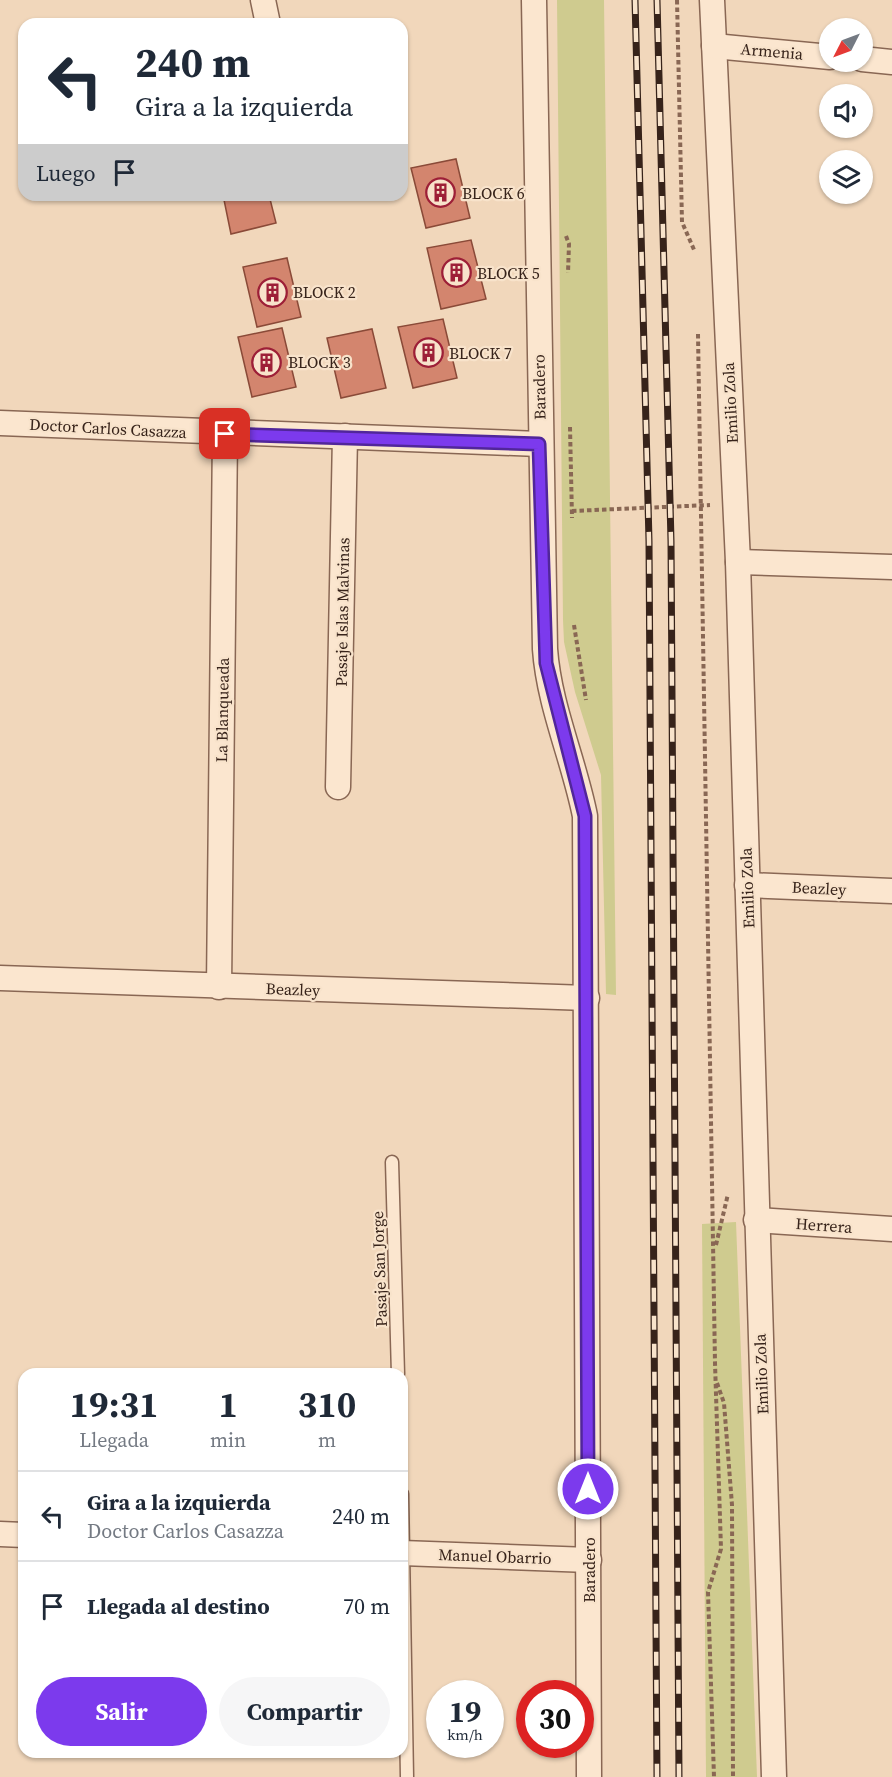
<!DOCTYPE html>
<html lang="es">
<style>
body{margin:0;font-family:"Source Serif 4",serif;background:#f6f6f7;color:#1f2937;height:100vh;display:flex;flex-direction:column;font-size:22px;white-space:nowrap}
*{box-sizing:border-box;margin:0}
p{font-size:20px;color:#747a83}
.icon{flex:none;width:33px;height:33px;fill:none;stroke:currentColor;stroke-width:2;stroke-linecap:round;stroke-linejoin:round}
.map{position:relative;flex:1;overflow:hidden}
.details{position:absolute;left:18px;top:1368px;width:390px;height:390px;display:flex;flex-direction:column;background:#fff;border-radius:18px;box-shadow:0 2px 4px #0004}
.details>*{flex:none}
.hud{position:absolute;left:18px;top:18px;width:390px;height:183px;border-radius:18px;box-shadow:0 2px 4px #0004;background:#fff;color:#1f2937;overflow:hidden}
.needle{width:39px;rotate:228deg}
.controls{position:absolute;left:819px;top:18px;display:grid;gap:12px}
.controls a{display:grid;place-items:center;width:54px;height:54px;border-radius:50%;background:#fff;box-shadow:0 2px 4px #0004;font-size:30px}
.speed{position:absolute;left:426px;top:1680px;display:flex;gap:12px;font-size:30px;font-weight:700;text-align:center}
.speed>*{display:grid;place-content:center;width:78px;height:78px;border-radius:50%;background:#fff;box-shadow:0 2px 4px #0004;line-height:1}
.speed small{font-size:15px;font-weight:400}
.speed .limit{border:9px solid #d22;background:#fff;color:#111}
.pin{position:absolute;display:grid;place-items:center;width:51px;height:51px;color:#fff;margin:-26px;border-radius:12px;box-shadow:0 3px 9px #0006}
.me{position:absolute;width:66px;margin:-33px;rotate:0deg;stroke-linejoin:round;filter:drop-shadow(0 0 4px #0008)}
.turn{display:flex;align-items:center;gap:21px;height:126px;padding:0 18px;font-size:27px}
.turn .icon{width:78px;height:78px;stroke-width:2.5}
.turn b{display:block;font-size:42px;line-height:51px}
.then{display:flex;align-items:center;height:57px;padding:0 18px;background:#0003;gap:12px;font-size:22px}
.eta{display:flex;justify-content:space-evenly;align-items:center;height:102px;text-align:center}
.eta b{font-size:36px;font-weight:700;line-height:42px}
.primary-button{display:flex;gap:12px;margin-top:auto;padding:12px 18px}
.primary-button a{flex:1;height:69px;border-radius:36px;background:#7c3aed;color:#fff;font-size:24px;font-weight:700;line-height:69px;text-align:center}
.primary-button a+a{background:#f6f6f7;color:#1f2937}
ul{padding:0;list-style:none}
li{display:flex;align-items:center;gap:18px;height:90px;padding:0 18px;border-top:2px solid #e0e1e3}
li div{flex:1}
li b{display:block;font-size:22px}
li em{font-style:normal}
.map>svg:first-child{display:block}
.green{fill:#cfcb8f}
.building{fill:#d3856e;stroke:#8a4a38;stroke-width:1.5}
.lines{fill:none;stroke-linecap:round;stroke-linejoin:round}
.lane-casing{stroke:#896754;stroke-width:15}
.street-casing{stroke:#896754;stroke-width:27}
.path{stroke:#896754;stroke-width:4;stroke-dasharray:4.5 3;stroke-linecap:butt}
.lane{stroke:#fbe6cf;stroke-width:12}
.street{stroke:#fbe6cf;stroke-width:24}
.rail-casing{stroke:#37231a;stroke-width:7}
.rail{stroke:#f8e3cb;stroke-width:4.5;stroke-dasharray:14;stroke-linecap:butt}
.route-casing{stroke:#51269a;stroke-width:15}
.route{stroke:#7c3aed;stroke-width:10}
.labels{text-anchor:middle;dominant-baseline:central;stroke-width:4.5;stroke-linejoin:round;paint-order:stroke}
.street-label{font-size:16px;fill:#37231a;stroke:#f8e3cb}
.poi-label{font-size:16px;fill:#37231a;stroke:#f8e3cb;text-anchor:start}
</style>
<div class="map">
<svg width="892" height="1777" viewBox="0 0 892 1777">
<rect width="100%" height="100%" fill="#f1d7bb"/>
<!-- green -->
<g class="green">
<path d="M557,0H604L616,995L606,994L601,775L575,692L564,642L563,620Z"/>
<path d="M736,1222L757,1777H706L702,1224Z"/>
</g>
<!-- building -->
<g class="building">
<path d="M456,159L470,218L426,228L411,168Z"/>
<path d="M223,195H269L276,223L231,234Z"/>
<path d="M471,240L486,299L441,309L427,248Z"/>
<path d="M287,258L301,317L257,327L243,267Z"/>
<path d="M443,319L457,378L413,388L398,327Z"/>
<path d="M282,328L296,387L252,397L238,337Z"/>
<path d="M372,329L386,388L341,398L327,338Z"/>
</g>
<g class="lines">
<defs>
<g id="lane">
<path d="M392,1162L398,1374"/>
<path d="M402,1494L407,1777"/>
</g>
<g id="street">
<path d="M263,0L268,24"/>
<path d="M534,0L545,649C549,706 574,760 585,816L589,1777"/>
<path d="M712,0L738,562L774,1777"/>
<path d="M714,46L830,57"/>
<path d="M862,59L892,62"/>
<path d="M0,423L539,444"/>
<path d="M738,562L892,567"/>
<path d="M338,787L345,436"/>
<path d="M747,885L892,891"/>
<path d="M0,978L587,998"/>
<path d="M219,987L225,434"/>
<path d="M756,1220L892,1229"/>
<path d="M0,1534L24,1535"/>
<path d="M402,1553L589,1560"/>
</g>
</defs>
<!-- lane casing -->
<use href="#lane" class="lane-casing"/>
<!-- street casing -->
<use href="#street" class="street-casing"/>
<!-- path -->
<g class="path">
<path d="M677,0L682,222L695,252"/>
<path d="M566,236L569,244L568,273"/>
<path d="M698,334L715,1363L721,1549L708,1592L714,1777"/>
<path d="M570,427L572,518"/>
<path d="M572,511L710,505"/>
<path d="M574,625L586,700"/>
<path d="M716,1245L728,1194"/>
<path d="M717,1383L724,1403L732,1505L733,1777"/>
</g>
<!-- lane -->
<use href="#lane" class="lane"/>
<!-- street -->
<use href="#street" class="street"/>
<defs>
<g id="rail">
<path d="M635,0L649,541L657,1777"/>
<path d="M657,0L671,541L679,1777"/>
</g>
</defs>
<!-- rail casing -->
<use href="#rail" class="rail-casing"/>
<!-- rail -->
<use href="#rail" class="rail"/>
</g>
<g class="lines">
<defs>
<path id="route" d="M225,434L539,444L546,663L585,816L588,1489"/>
</defs>
<!-- route casing -->
<use href="#route" class="route-casing"/>
<!-- route -->
<use href="#route" class="route"/>
</g>
<!-- icons -->
<defs>
<symbol id="building-ring" viewBox="-11 -11 22 22"><circle r="9.5" fill="#f8e3cb" stroke="#9d1f37" stroke-width="1.5"/><path d="M-4-6H4V6H1V3H-1V6H-4ZM-2.5-4.3h1.7v1.8h-1.7ZM.8-4.3h1.7v1.8H.8ZM-2.5-1h1.7V.8h-1.7ZM.8-1h1.7V.8H.8Z" fill="#9d1f37"/></symbol>
</defs>
<g fill-rule="evenodd">
<use href="#building-ring" x="424" y="176" width="33" height="33"/>
<use href="#building-ring" x="440" y="256" width="33" height="33"/>
<use href="#building-ring" x="256" y="276" width="33" height="33"/>
<use href="#building-ring" x="412" y="336" width="33" height="33"/>
<use href="#building-ring" x="250" y="346" width="33" height="33"/>
</g>
<g class="labels">
<!-- street labels -->
<g class="street-label">
<text transform="translate(772 51) rotate(5)">Armenia</text>
<text transform="translate(539 387) rotate(-91)">Baradero</text>
<text transform="translate(730 403) rotate(-93)">Emilio Zola</text>
<text transform="translate(108 428) rotate(3)">Doctor Carlos Casazza</text>
<text transform="translate(342 612) rotate(-89)">Pasaje Islas Malvinas</text>
<text transform="translate(222 710) rotate(-89)">La Blanqueada</text>
<text transform="translate(747 888) rotate(-92)">Emilio Zola</text>
<text transform="translate(819 888) rotate(3)">Beazley</text>
<text transform="translate(293 989) rotate(2)">Beazley</text>
<text transform="translate(824 1225) rotate(4)">Herrera</text>
<text transform="translate(379 1269) rotate(-92)">Pasaje San Jorge</text>
<text transform="translate(761 1374) rotate(-92)">Emilio Zola</text>
<text transform="translate(495 1556) rotate(2)">Manuel Obarrio</text>
<text transform="translate(589 1570) rotate(-90)">Baradero</text>
</g>
<!-- poi labels -->
<g class="poi-label">
<text x="462" y="193">BLOCK 6</text>
<text x="477" y="273">BLOCK 5</text>
<text x="293" y="292">BLOCK 2</text>
<text x="449" y="353">BLOCK 7</text>
<text x="288" y="362">BLOCK 3</text>
</g>
</g>
</svg>
<div class="controls">
<a><svg class="needle" viewBox="-14 -14 28 28"><path d="M0-13l5 13h-10z" fill="#e53935"/><path d="M0 13l5-13h-10z" fill="#747a83"/></svg></a>
<a><svg class="icon" aria-label="sound" viewBox="0 0 24 24"><path d="M4 9h4l5-4v14l-5-4H4zM17 9q2 3 0 6"/></svg></a>
<a><svg class="icon" aria-label="layers" viewBox="0 0 24 24"><path d="M12 4l9 5-9 5-9-5zM3 14l9 5 9-5"/></svg></a>
</div>
<div class="speed"><div>19<small>km/h</small></div><div class="limit">30</div></div>
<div class="pin" style="left:225px;top:434px;background:#d93025"><svg class="icon" aria-label="arrive" viewBox="0 0 24 24"><path d="M6 21V4h12l-3 4 3 4H6"/></svg></div>
<svg class="me" style="left:588px;top:1489px" viewBox="-20 -20 40 40"><circle r="17" fill="#7c3aed" stroke="#fff" stroke-width="3"/><path d="M0-11L8 9 0 5-8 9z" fill="#fff"/></svg>
<div class="hud">
<div class="turn"><svg class="icon" aria-label="left" viewBox="0 0 24 24"><path d="M17 20v-9H6M10 6l-5 5 5 5"/></svg><div><b>240 m</b>Gira a la izquierda</div></div>
<div class="then">Luego<svg class="icon" aria-label="arrive" viewBox="0 0 24 24"><path d="M6 21V4h12l-3 4 3 4H6"/></svg></div>
</div>
<section class="details">
<div class="eta">
<div><b>19:31</b><p>Llegada</p></div>
<div><b>1</b><p>min</p></div>
<div><b>310</b><p>m</p></div>
</div>
<ul>
<li><svg class="icon" aria-label="left" viewBox="0 0 24 24"><path d="M17 20v-9H6M10 6l-5 5 5 5"/></svg><div><b>Gira a la izquierda</b><p>Doctor Carlos Casazza</p></div><em>240 m</em></li>
<li><svg class="icon" aria-label="arrive" viewBox="0 0 24 24"><path d="M6 21V4h12l-3 4 3 4H6"/></svg><div><b>Llegada al destino</b></div><em>70 m</em></li>
</ul>
<div class="primary-button"><a>Salir</a><a>Compartir</a></div>
</section>
</div>
